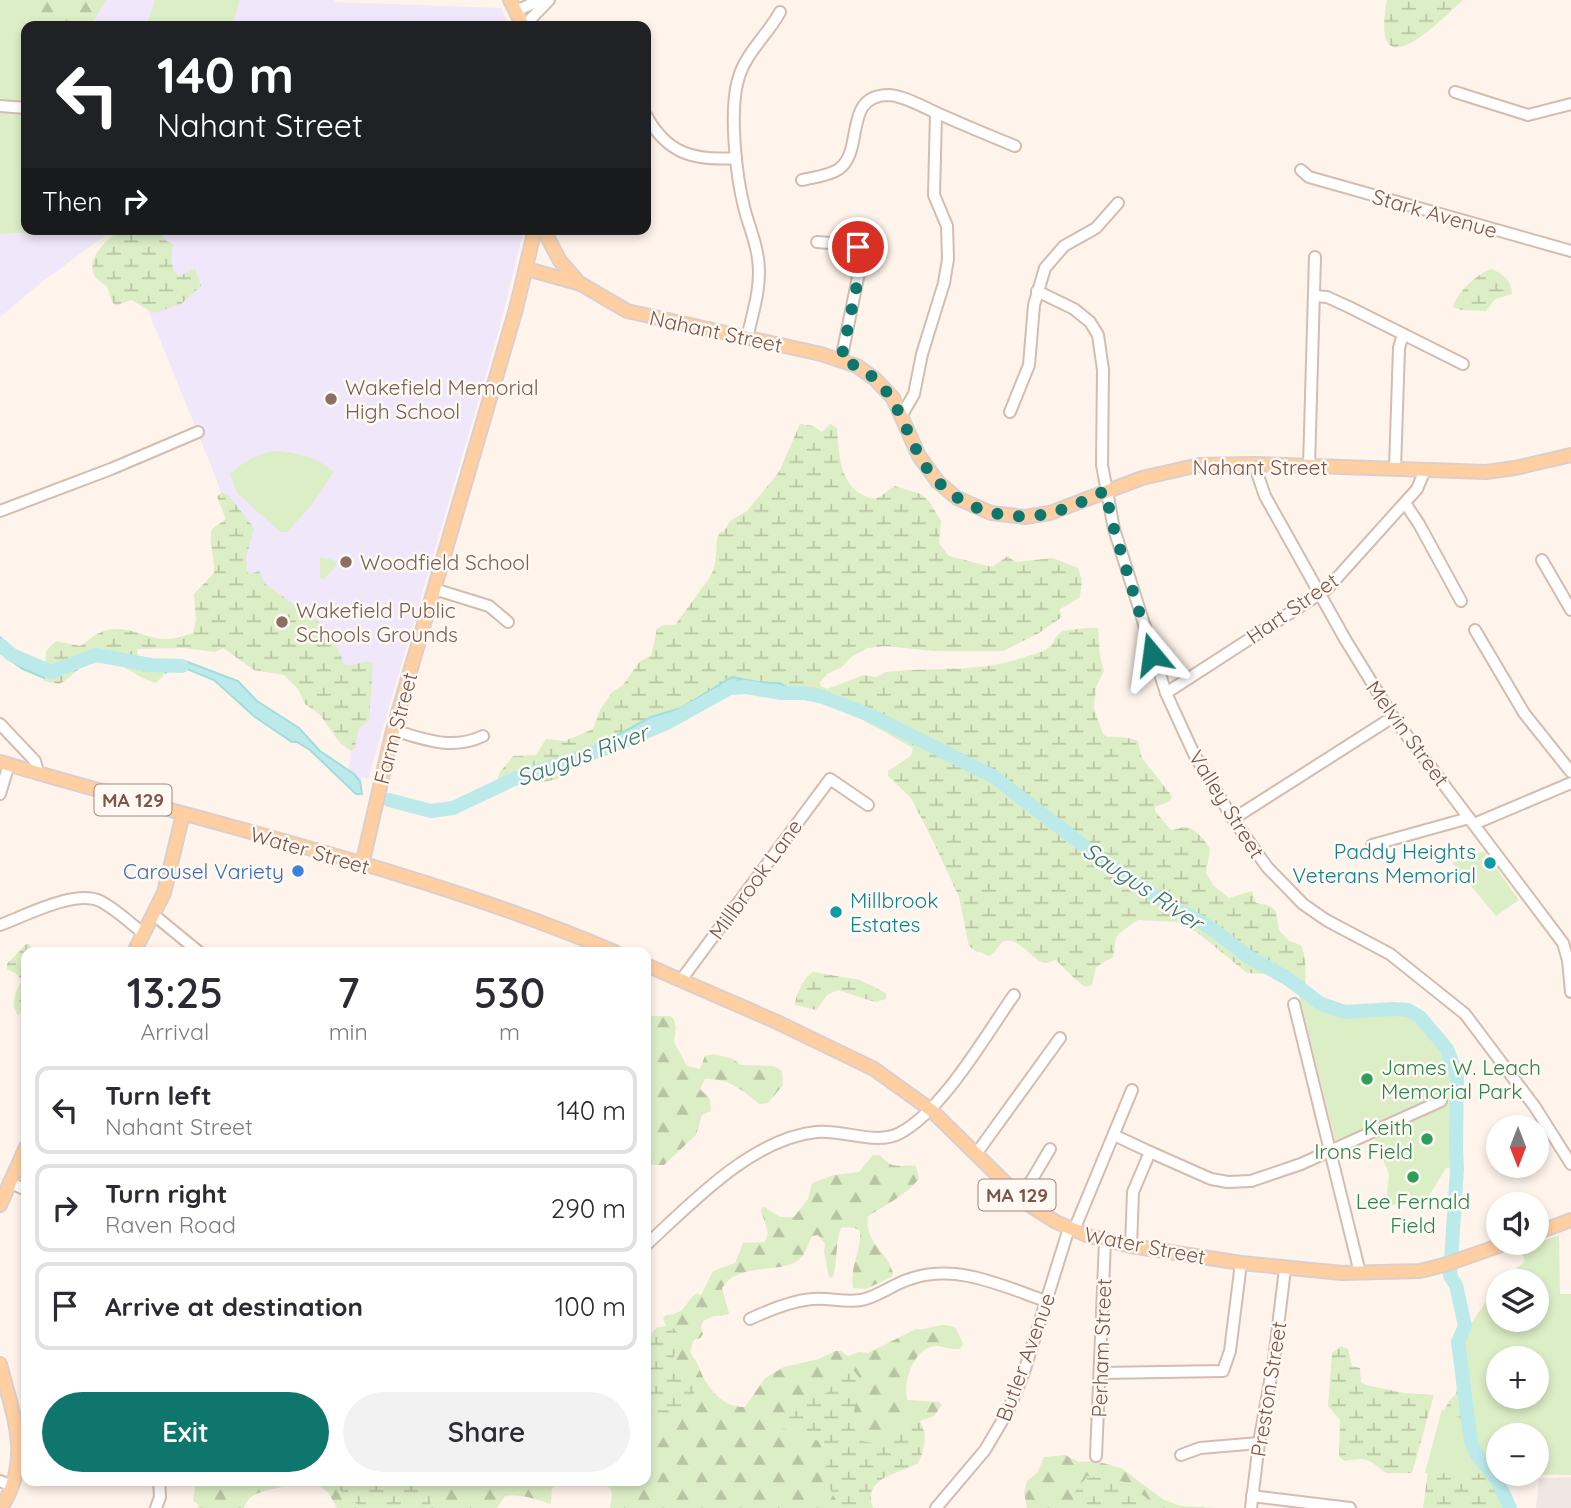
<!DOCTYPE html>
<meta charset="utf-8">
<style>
body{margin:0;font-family:Quicksand,sans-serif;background:#f2f2f3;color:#2b2b33;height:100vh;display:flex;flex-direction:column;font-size:26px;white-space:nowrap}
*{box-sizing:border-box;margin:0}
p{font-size:23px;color:#7c7c81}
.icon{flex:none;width:38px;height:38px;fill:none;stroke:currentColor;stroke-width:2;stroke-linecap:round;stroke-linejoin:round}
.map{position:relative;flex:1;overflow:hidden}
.sheet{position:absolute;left:21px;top:947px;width:630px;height:539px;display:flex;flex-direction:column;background:#fff;border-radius:14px;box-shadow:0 4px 10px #0003}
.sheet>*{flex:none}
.top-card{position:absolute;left:21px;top:21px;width:630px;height:214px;border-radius:14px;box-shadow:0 4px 10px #0003;background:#202124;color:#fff;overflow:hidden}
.needle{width:46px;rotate:180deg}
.fabs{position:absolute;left:1486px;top:1115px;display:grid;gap:14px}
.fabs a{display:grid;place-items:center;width:63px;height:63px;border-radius:50%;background:#fff;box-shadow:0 4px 10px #0003;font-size:35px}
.pin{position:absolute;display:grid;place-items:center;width:60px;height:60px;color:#fff;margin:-30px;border:4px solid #fff;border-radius:50%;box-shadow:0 2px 7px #0007}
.me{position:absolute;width:77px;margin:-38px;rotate:344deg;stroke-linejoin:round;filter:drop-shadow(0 0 5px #0008)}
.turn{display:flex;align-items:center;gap:24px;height:147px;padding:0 21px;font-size:32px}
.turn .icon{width:91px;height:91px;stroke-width:2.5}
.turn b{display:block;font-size:49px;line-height:60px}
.then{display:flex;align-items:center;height:66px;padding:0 21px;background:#0003;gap:14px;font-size:26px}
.eta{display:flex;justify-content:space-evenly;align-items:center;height:119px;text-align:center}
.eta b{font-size:42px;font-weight:600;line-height:49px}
.primary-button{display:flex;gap:14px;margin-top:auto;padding:14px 21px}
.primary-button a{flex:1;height:80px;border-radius:42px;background:#0f766e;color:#fff;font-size:28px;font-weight:600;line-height:80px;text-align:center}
.primary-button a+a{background:#f2f2f3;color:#2b2b33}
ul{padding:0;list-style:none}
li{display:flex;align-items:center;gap:21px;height:88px;margin:0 14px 10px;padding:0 7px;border:4px solid #e1e1e2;border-radius:14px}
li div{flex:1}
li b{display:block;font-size:26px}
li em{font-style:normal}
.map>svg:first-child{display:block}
.industrial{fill:#f0e7e3}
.education{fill:#f1e7fb}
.forest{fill:url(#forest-firs)}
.wetland{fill:url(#wetland-marsh)}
.park{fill:#dceec6;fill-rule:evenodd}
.water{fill:#bceaeb;stroke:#a1ddde;stroke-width:2}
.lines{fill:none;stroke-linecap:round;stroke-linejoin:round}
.river{stroke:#bceaeb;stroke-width:14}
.minor-casing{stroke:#d5bcb1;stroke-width:14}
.major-casing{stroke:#dbcfcc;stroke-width:16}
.minor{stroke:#fff;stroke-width:10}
.major{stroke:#ffcfa1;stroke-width:12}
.route{stroke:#0f766e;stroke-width:12;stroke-dasharray:0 21.6}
.education-dot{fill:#8d6e63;stroke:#fff9f3;stroke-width:2.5}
.culture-dot{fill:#0f9aa8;stroke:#fff9f3;stroke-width:2.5}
.shop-dot{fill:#3f7fe0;stroke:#fff9f3;stroke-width:2.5}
.leisure-dot{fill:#2e9e5b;stroke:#fff9f3;stroke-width:2.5}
.labels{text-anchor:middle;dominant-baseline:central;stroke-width:5;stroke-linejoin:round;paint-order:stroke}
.shield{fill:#fff9f3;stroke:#a4867d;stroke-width:2}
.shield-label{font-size:19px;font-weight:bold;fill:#7d554a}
.street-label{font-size:21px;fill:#7d554a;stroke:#fff9f3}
.education-label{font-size:21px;fill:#785e54;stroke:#fff9f3;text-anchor:start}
.culture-label{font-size:21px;fill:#0d838f;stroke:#fff9f3;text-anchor:end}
.shop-label{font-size:21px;fill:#366cbe;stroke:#fff9f3;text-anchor:end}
.leisure-label{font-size:21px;fill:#27864d;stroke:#fff9f3;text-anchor:start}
.water-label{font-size:23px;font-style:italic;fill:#38797b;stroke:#fff9f3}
</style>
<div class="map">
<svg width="1571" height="1508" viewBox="0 0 1571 1508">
<defs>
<pattern id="forest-firs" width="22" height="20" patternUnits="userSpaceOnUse" patternTransform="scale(1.75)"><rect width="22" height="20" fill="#dceec6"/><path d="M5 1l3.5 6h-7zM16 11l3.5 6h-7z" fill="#b8c4a3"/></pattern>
<pattern id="wetland-marsh" width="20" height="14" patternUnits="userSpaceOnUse" patternTransform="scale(1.75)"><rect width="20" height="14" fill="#dceec6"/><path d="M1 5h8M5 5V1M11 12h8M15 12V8" fill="none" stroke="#b8c4a3"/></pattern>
</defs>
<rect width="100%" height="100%" fill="#fef4eb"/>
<!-- industrial -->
<path class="industrial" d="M1571,1477V1508H1536L1539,1478Z"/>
<!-- education -->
<g class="education">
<path d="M26,0H334L336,2L501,8L509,26H35Z"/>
<path d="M114,229L42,282L0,317V234Z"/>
<path d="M115,229H524L499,330L368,779L362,777L359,783L348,773L358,705L259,631L242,550L212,468Z"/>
</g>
<!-- forest -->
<g class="forest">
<path d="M0,0H106L91,26H26Z"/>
<path d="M646,1016H670L674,1019L676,1028L674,1042L687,1066L700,1069L705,1056L714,1054L733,1059L741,1065L774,1066L782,1071L783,1085L768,1103L759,1104C742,1090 729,1078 705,1079L700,1089L710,1099L711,1111L702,1115L696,1135L664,1165H646Z"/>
<path d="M873,1155H880C894,1171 898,1164 916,1166L919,1179C904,1196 886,1205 868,1216C864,1245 890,1252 893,1275L891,1277L866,1289L853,1288C849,1268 862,1250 860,1231C854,1226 848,1227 841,1228C835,1242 838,1260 833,1277L829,1278L824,1251L825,1244L818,1235L812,1236C809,1242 806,1252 802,1257C786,1276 739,1260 722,1288L729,1313L727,1315L714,1316L703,1321L701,1327L703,1334L700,1338L694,1340L690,1351C692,1357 696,1360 698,1365C705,1385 721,1408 745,1407L765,1378L784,1367L819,1359L835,1351H841L848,1356L859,1352L868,1353L916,1329C934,1331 937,1320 956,1328L963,1344L960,1349C951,1350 946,1347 937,1346C914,1346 903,1381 907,1400L939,1402L942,1405L934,1416L920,1421L925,1434L918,1463C900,1473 861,1478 873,1508H610L612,1494L610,1488L597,1481L646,1480V1346C651,1335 652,1327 666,1326L663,1318L666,1315C687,1314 684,1302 697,1293L701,1295L713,1271L735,1263L743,1243L765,1242L768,1233L761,1210L763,1206L780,1217H794L808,1199L812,1183L834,1175L859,1172Z"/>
<path d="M1065,1455L1079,1462L1095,1461L1121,1468L1164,1500L1181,1506L1216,1508H1027L1024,1492L1027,1481L1037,1473L1044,1457Z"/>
<path d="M481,1480C488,1485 492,1485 499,1481H557L552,1489L551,1504C536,1499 522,1494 505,1496L497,1508H337L328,1492L312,1481Z"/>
<path d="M196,1481H293C278,1493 251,1486 244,1508H197L199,1505L193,1501Z"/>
</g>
<!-- wetland -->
<g class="wetland">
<path d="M1387,0H1463C1435,26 1370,92 1387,0Z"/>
<path d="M120,229H159L166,241L173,244L171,260L174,272L180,276L195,268L201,286L181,304L154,313L131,300L116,306C109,300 111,293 106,286C102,282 96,280 94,275C86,255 109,240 120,229Z"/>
<path d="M1492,269C1503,274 1512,281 1512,294L1495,299L1486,311L1460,310L1453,307C1456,294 1478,272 1492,269Z"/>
<path d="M800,424L813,426L822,432L830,424L837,428C839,451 838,480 861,494C865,496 872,500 877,498C883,496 889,489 895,486L921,494L929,501L941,521L939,543L949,556L992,567L1008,556L1015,562L1053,558L1078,568L1082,580L1080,597L1059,610L1062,617L1039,633L1003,651H933L885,646L868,648L851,657L842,667L827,674L820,683L821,686L827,689L864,675L876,677L886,672C932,667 978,673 1022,658C1030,655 1040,653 1047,649C1054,645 1054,636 1061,632C1065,630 1092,627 1098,628L1100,657L1104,671L1096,687L1094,709L1103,734L1107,737C1112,736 1135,738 1138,741L1142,758L1172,796L1170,801L1155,807V811L1171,830C1175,830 1179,828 1183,827C1194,826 1205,840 1210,849L1206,873L1213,885L1229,898L1252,891L1256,903C1278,906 1276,910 1279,930L1289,941L1301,945C1307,958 1307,984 1302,996L1266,974L1247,973L1198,933L1177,922L1138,920L1121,932L1116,938L1113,957L1096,967L1092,985L1086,987C1079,984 1063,967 1056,960C1051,961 1046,965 1041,962C1029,955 1017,936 1002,942L994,953L989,956L974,950L969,946L959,897L933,841L911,798L888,776V771L911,756L913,748L807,689L793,690L783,684L762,683L732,677L681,708L651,717L614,737L594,749L584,760L557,779L543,782L537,780L497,781L500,772L513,756L536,755L546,739L565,741L593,729L600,710L612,692L623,685L640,661L651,656L657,629L663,625H675L710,577C718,564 715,549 718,534L724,531L730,521L747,511L779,472Z"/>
<path d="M222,492L229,496L254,528L246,558L247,572L250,574L259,571L265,584L330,630L344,664L352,665L367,661L373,664L369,721L359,728L354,750L351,751L340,743L320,715L305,704L298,689L284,675L254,670L223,648L215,652L183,648L137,649L138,656L153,662H169L163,668V676L156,683C134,678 112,651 87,664C76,669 70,679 59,684L44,681L46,651L56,641L80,646C89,641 96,632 108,630C126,626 138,634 155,638C168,641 181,637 193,633L196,620L194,594L214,573C216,561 207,539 212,530C215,525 222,523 226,519L217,497Z"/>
<path d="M26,944H29L35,952H26V1009L18,1015C9,1004 16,992 21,981L18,975L7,969V964Z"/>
<path d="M813,972L860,980L886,993V999L875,1002L838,990L827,995L816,1010L795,1005C796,994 803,978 813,972Z"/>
<path d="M658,1327H672L677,1332L678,1345L674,1356L681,1369L696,1383V1390L683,1411L646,1410C646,1389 639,1339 658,1327Z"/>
<path d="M1341,1346L1348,1349L1352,1366L1360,1368L1361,1382L1366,1385L1404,1393L1434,1395L1412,1473H1386C1369,1460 1368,1456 1345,1461L1339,1457L1340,1420L1328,1406L1332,1353Z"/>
<path d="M844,1368L854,1371L859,1377C861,1401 845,1418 860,1440C905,1455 891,1413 919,1420C928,1434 925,1450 918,1463C900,1473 860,1478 873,1508H840L829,1487L824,1454L819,1442L804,1431L781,1429V1423L814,1397L828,1392Z"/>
<path d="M1461,1376L1512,1508H1423L1429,1464L1445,1409L1449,1401L1456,1394L1457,1382Z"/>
<path d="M1087,1476L1125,1482C1133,1491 1148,1495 1152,1505L1147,1508H1072L1075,1492Z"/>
<path d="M331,1481H445C433,1485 431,1497 430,1508H362L346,1496Z"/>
</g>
<!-- park -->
<g class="park">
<path d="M0,0H26L35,26H26V229H103L0,234Z"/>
<path d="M155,0H240L232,26H146Z"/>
<path d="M274,451C297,452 316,457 334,472L310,507L287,532H280L237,493L230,474C243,461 256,455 274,451Z"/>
<path d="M320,557L337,561L335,567L324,579L320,578Z"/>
<path d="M1484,851L1519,900L1496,916L1452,863Z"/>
<path d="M1297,987L1321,1004L1345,1012L1379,1009L1408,1010L1420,1017L1431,1029L1447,1049L1457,1076V1169L1446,1168L1427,1199L1386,1206L1389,1174L1370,1128L1335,1140Z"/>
<path d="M1559,1235L1560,1294H1571V1475L1425,1473L1442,1409L1464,1420C1461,1399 1454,1374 1458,1353C1463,1332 1485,1303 1498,1286V1320H1536V1281H1503L1525,1261L1521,1249ZM1498,1358H1536V1396H1498ZM1498,1435H1536V1474H1498Z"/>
</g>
<!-- water -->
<g class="water">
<path d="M0,637L25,659L44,670V678L23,669L0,653Z"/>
<path d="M173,661H185L238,681L257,701L299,728L320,751L354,774L360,781L362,794H356L310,750L297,742H292L255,717L214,680L180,666L165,673L163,668Z"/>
<path d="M732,677L762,683H779L789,688H760L739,680L716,689L663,722L596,749L584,760L594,749L614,737L651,717L681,708Z"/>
</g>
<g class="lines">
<!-- river -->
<g class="river">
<path d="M0,645L12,655L51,672L96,655L151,665L182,666"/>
<path d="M389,800L431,811L453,808L514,779L604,749L667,723L730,688L746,687L781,693H804L823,697L872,716L994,777L1101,859L1163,901L1211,928L1247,956L1287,978L1321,1004L1345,1012L1393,1009L1408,1010L1420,1017L1447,1049L1457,1076L1456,1147L1457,1169L1450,1276L1456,1285L1465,1326L1458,1342L1471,1442L1477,1455L1497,1480L1510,1508"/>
</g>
<defs>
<g id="minor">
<path d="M516,11L540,0"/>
<path d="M524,26L549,0"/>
<path d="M1455,92L1528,115L1571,104"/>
<path d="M0,106L26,108"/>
<path d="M646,115C667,154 694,161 736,158"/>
<path d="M1301,170L1309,177L1571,251"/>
<path d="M802,180C814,177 829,176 839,169C865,150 842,95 889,95C904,96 921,106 935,112C961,124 988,135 1015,146"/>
<path d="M817,242L855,245L863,253L841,360"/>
<path d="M1037,291L1074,309L1090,322L1098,335L1103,370L1102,465L1114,529L1166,693L1194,754L1233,819L1267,867L1303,904L1326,920L1390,954L1465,1014L1535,1107L1571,1164"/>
<path d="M1315,296L1327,297L1349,307L1463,364"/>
<path d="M747,338C753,312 762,285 758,259C756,241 748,224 744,207C736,175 729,112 738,80C745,53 767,36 780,12"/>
<path d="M1010,412L1029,365L1034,305L1045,268L1064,246L1096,228L1118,203"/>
<path d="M902,415L914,394L922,354L944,283L948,259L947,226L934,195L936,113"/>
<path d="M1254,464L1265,496L1345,639L1393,717L1563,943L1568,960L1571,992"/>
<path d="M1309,466L1315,257"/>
<path d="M1395,469L1399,348L1403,334"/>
<path d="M1405,503L1419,524L1461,601"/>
<path d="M0,511L111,469L198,432"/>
<path d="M1542,560L1571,610"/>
<path d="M434,589L489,606L508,622"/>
<path d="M1475,630L1524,713L1571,772"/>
<path d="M1166,693L1327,589L1417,489L1425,470"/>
<path d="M0,724L35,761L38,772"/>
<path d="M393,730C424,739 451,751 483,736"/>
<path d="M0,794L9,764"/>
<path d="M1233,819L1393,717"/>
<path d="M1474,824L1571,783"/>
<path d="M1372,845L1469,818"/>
<path d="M154,915L199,952"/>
<path d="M0,925C25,916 75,889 100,901C116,909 130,923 144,934"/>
<path d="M681,980L830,779L868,805"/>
<path d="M1294,1004L1360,1273"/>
<path d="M1114,1135L1150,1152L1133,1192L1131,1246"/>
<path d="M1150,1152L1211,1179L1228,1182L1251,1181L1301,1164L1441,1101"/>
<path d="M976,1154L1060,1038"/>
<path d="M9,1182L26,1190"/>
<path d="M1021,1198L1050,1149"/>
<path d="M1074,1230L1132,1090"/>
<path d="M646,1245C692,1203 751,1139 816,1132C843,1129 876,1146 900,1133C944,1109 985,1036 1014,995"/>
<path d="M750,1319C769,1310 791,1301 812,1299C828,1297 844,1303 861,1300C878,1297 893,1284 910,1279C957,1263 1002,1286 1046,1301"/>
<path d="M1101,1373L1223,1371L1230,1351L1241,1263"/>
<path d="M1181,1455L1200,1448L1259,1443"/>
<path d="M1096,1456L1105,1241"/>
<path d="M0,1481L12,1486"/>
<path d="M1252,1496L1350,1508"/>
<path d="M156,1508L160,1497L159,1480"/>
<path d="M936,1508L985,1450L1008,1411L1024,1372L1069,1228"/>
<path d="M1251,1508L1259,1443L1274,1359L1285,1269"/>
</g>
<g id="major">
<path d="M510,0L523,26"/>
<path d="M543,229L560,261L580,284"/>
<path d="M527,269L581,284L627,311L821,354L857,366L875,379L893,398L919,456L938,482L957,498L991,513L1025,517L1050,513L1142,478L1199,465L1254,464L1486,472L1515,468L1571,455"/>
<path d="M0,762C205,823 417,868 615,952"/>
<path d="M362,865L393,730L516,309L535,229"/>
<path d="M134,952L164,893L183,814"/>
<path d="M646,965L777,1022L874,1069L931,1110L1026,1203L1056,1222L1089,1236L1131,1246L1241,1263L1342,1273L1420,1271L1444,1265L1510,1242"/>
<path d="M0,1205L26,1147"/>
<path d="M1536,1233L1571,1220"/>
<path d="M0,1364C13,1416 33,1458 1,1508"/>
</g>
</defs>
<!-- minor casing -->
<use href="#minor" class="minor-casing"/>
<!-- major casing -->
<use href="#major" class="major-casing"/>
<!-- minor -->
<use href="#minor" class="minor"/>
<!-- major -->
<use href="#major" class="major"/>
</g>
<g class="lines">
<!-- route -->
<path class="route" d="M858,247L863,256L841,360C891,376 898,414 919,455C944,504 999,525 1051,513C1070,508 1088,499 1105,491L1114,529L1152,654"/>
</g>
<!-- markers -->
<g class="education-dot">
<circle cx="331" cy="399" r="7"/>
<circle cx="346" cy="562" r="7"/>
<circle cx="282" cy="622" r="7"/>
</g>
<g class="culture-dot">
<circle cx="1490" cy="863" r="7"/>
<circle cx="836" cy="912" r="7"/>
</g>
<circle class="shop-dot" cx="298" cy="871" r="7"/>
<g class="leisure-dot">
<circle cx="1367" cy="1079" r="7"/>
<circle cx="1427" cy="1139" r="7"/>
<circle cx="1413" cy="1177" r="7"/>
</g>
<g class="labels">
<!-- shield labels -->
<g class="shield">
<rect x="94.5" y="784.5" width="77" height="31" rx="5"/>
<rect x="978.5" y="1179.5" width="77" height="31" rx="5"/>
</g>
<g class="shield-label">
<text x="133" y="800">MA 129</text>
<text x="1017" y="1195">MA 129</text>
</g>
<!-- street labels -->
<g class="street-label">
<text transform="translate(1435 213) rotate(16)">Stark Avenue</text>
<text transform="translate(716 331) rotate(12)">Nahant Street</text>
<text x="1260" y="467">Nahant Street</text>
<text transform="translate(1292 608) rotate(-35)">Hart Street</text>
<text transform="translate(395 728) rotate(-75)">Farm Street</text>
<text transform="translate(1408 733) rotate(54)">Melvin Street</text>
<text transform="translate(1227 804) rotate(58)">Valley Street</text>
<text transform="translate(310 850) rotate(16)">Water Street</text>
<text transform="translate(755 879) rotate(-54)">Millbrook Lane</text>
<text transform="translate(1145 1245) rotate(11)">Water Street</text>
<text transform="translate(1101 1348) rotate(-88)">Perham Street</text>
<text transform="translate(1025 1357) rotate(-70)">Butler Avenue</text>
<text transform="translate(1268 1389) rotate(-81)">Preston Street</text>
</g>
<!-- education labels -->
<g class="education-label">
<text x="345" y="387">Wakefield Memorial<tspan x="345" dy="24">High School</tspan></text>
<text x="360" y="562">Woodfield School</text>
<text x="296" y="610">Wakefield Public<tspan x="296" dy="24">Schools Grounds</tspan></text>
</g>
<!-- culture labels -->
<g class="culture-label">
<text x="1476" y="851">Paddy Heights<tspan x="1476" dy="24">Veterans Memorial</tspan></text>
<text x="850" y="900" text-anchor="start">Millbrook<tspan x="850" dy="24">Estates</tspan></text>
</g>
<!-- shop labels -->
<g class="shop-label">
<text x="284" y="871">Carousel Variety</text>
</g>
<!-- leisure labels -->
<g class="leisure-label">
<text x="1381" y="1067">James W. Leach<tspan x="1381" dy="24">Memorial Park</tspan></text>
<text x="1413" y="1127" text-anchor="end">Keith<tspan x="1413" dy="24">Irons Field</tspan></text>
<text x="1413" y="1201" text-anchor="middle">Lee Fernald<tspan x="1413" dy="24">Field</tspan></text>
</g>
<!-- water labels -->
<g class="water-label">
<text transform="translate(582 755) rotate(-20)">Saugus River</text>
<text transform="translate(1143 886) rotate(34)">Saugus River</text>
</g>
</g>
</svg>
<div class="fabs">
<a><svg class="needle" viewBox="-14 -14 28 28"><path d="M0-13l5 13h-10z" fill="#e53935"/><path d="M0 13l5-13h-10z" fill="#7c7c81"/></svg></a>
<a><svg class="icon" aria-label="sound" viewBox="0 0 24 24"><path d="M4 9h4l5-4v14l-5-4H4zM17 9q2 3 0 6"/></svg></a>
<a><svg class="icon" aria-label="layers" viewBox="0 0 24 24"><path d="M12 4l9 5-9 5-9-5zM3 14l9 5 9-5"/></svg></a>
<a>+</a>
<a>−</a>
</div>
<div class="pin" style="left:858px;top:247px;background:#d93025"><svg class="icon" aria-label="arrive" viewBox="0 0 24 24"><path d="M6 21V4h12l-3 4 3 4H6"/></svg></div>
<svg class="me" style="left:1152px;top:654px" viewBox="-20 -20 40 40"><path d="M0-17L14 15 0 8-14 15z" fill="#0f766e" stroke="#fff" stroke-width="4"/></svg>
<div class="top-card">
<div class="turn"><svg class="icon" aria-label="left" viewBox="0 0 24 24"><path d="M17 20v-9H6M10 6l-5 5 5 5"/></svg><div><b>140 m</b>Nahant Street</div></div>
<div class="then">Then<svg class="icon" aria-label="right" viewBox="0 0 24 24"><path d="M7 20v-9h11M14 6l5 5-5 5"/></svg></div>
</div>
<section class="sheet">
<div class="eta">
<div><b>13:25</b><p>Arrival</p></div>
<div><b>7</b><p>min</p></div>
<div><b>530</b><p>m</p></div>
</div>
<ul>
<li><svg class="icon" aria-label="left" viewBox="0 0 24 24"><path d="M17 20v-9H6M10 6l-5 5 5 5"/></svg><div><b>Turn left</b><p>Nahant Street</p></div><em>140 m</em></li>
<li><svg class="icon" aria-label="right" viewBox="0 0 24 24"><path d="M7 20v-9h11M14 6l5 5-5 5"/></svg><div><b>Turn right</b><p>Raven Road</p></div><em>290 m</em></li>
<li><svg class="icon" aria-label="arrive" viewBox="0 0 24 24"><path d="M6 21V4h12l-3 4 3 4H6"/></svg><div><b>Arrive at destination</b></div><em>100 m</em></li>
</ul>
<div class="primary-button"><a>Exit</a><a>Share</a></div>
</section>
</div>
